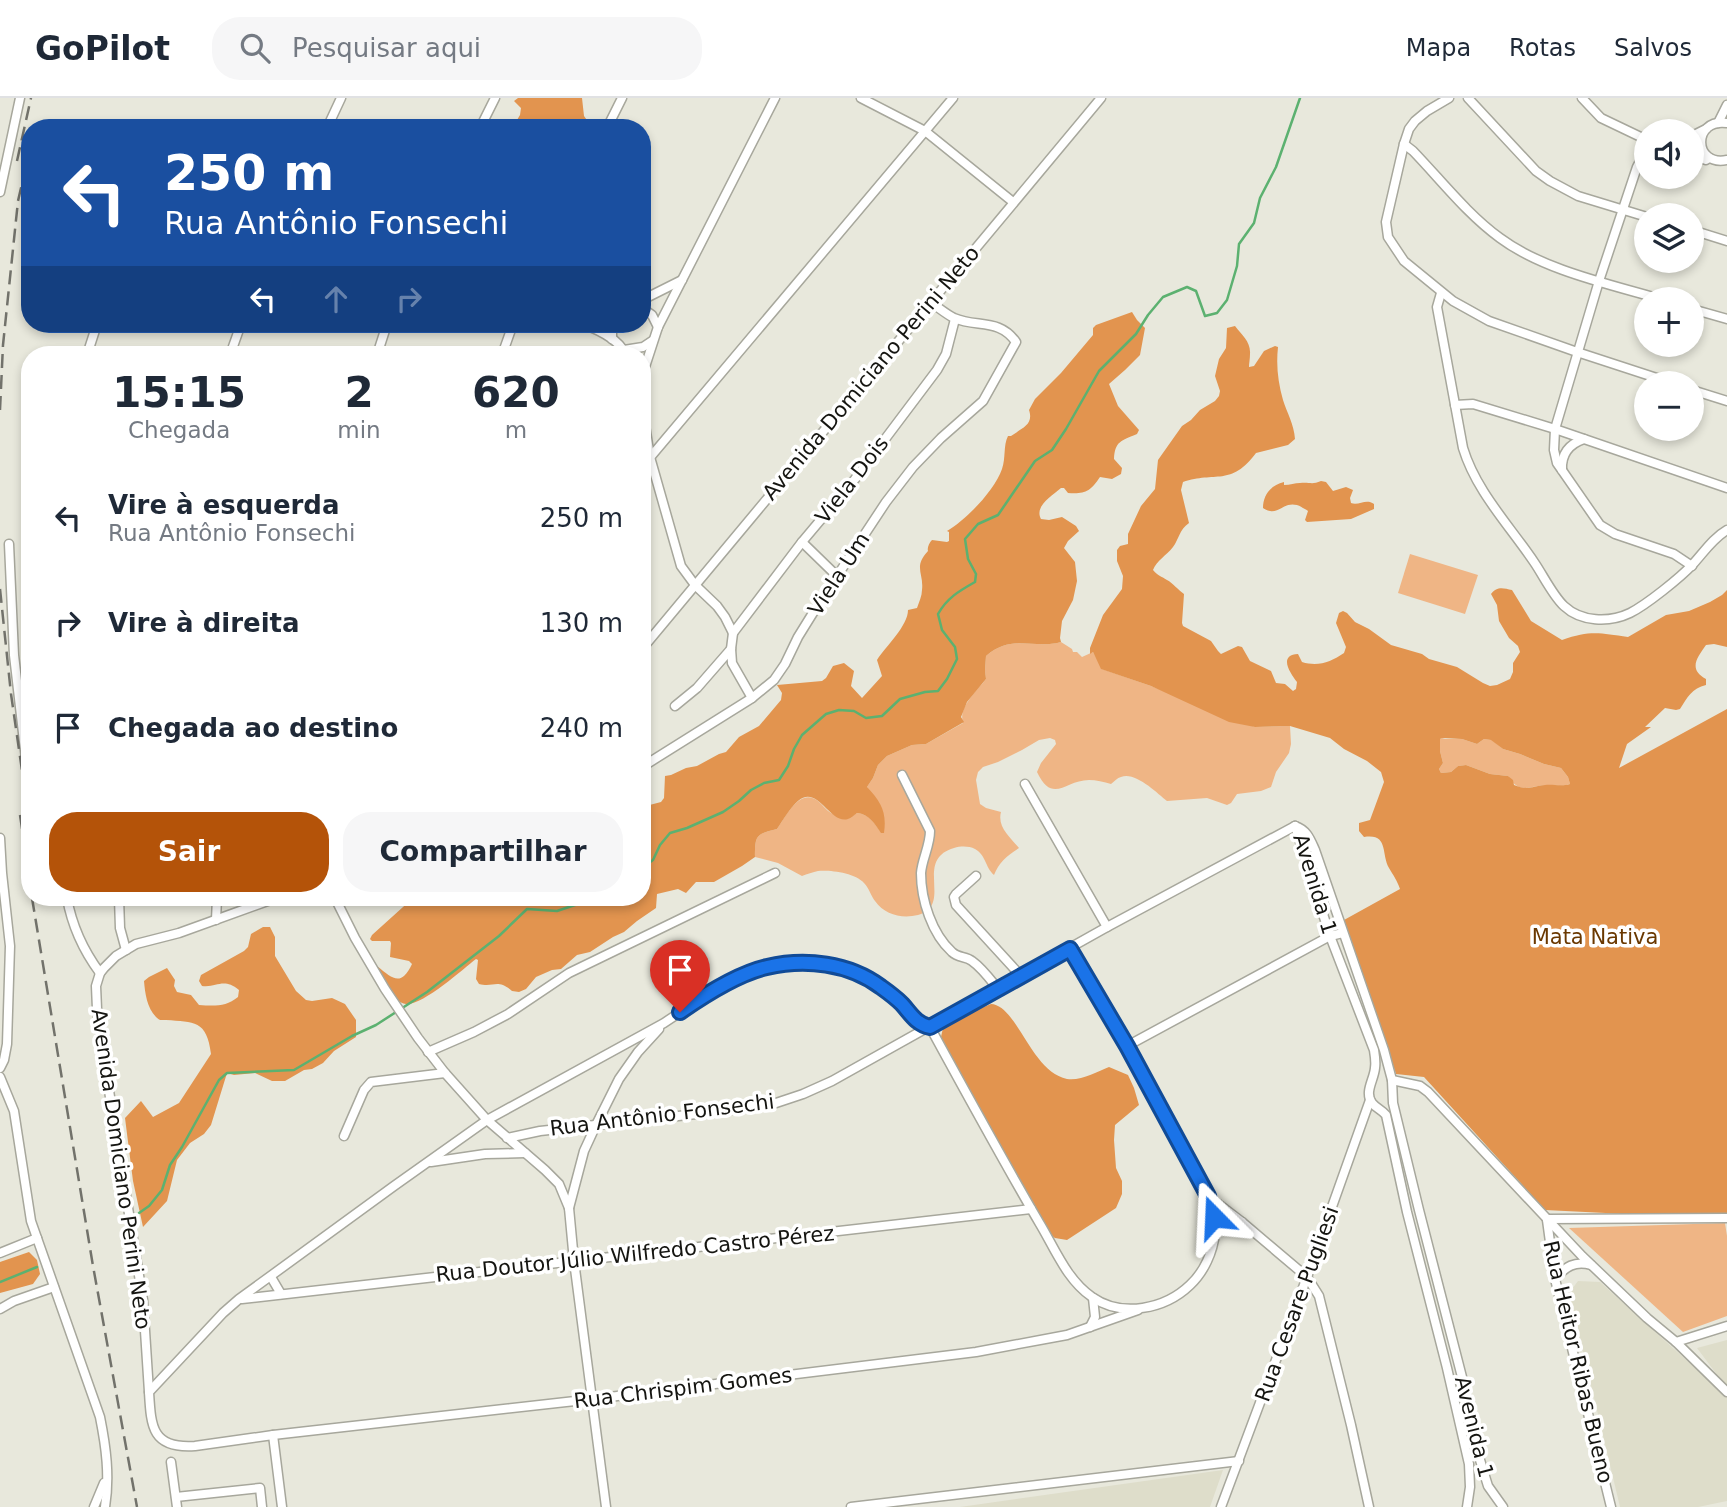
<!DOCTYPE html>
<html lang="pt">
<meta charset="utf-8">
<style>
body{margin:0;font-family:"DejaVu Sans",sans-serif;background:#f6f6f7;color:#1f2937;height:100vh;display:flex;flex-direction:column;font-size:26px;white-space:nowrap}
*{box-sizing:border-box;margin:0}
p{font-size:23px;color:#747a83}
.icon{flex:none;width:38px;height:38px;fill:none;stroke:currentColor;stroke-width:2;stroke-linecap:round;stroke-linejoin:round}
.map{position:relative;flex:1;overflow:hidden}
.drawer{position:absolute;left:21px;top:248px;width:630px;height:560px;display:flex;flex-direction:column;background:#fff;border-radius:28px;box-shadow:0 4px 10px #0003}
.drawer>*{flex:none}
.hud{position:absolute;left:21px;top:21px;width:630px;height:214px;border-radius:28px;box-shadow:0 4px 10px #0003;background:#1a4fa0;color:#fff;overflow:hidden}
.controls{position:absolute;left:1634px;top:21px;display:grid;gap:14px}
.controls a{display:grid;place-items:center;width:70px;height:70px;border-radius:50%;background:#fff;box-shadow:0 4px 10px #0003;font-size:35px}
.pin{position:absolute;display:grid;place-items:center;width:60px;height:60px;color:#fff;margin:-72px -30px;border-radius:50% 50% 50% 0;rotate:-45deg;box-shadow:0 0 7px #0007}
.pin .icon{rotate:45deg}
.me{position:absolute;width:77px;margin:-38px;rotate:339deg;stroke-linejoin:round;filter:drop-shadow(0 0 5px #0008)}
.turn{display:flex;align-items:center;gap:24px;height:147px;padding:0 28px;font-size:32px}
.turn .icon{width:91px;height:91px;stroke-width:2.5}
.turn b{display:block;font-size:49px;line-height:60px}
.lanes{display:flex;align-items:center;height:66px;padding:0 28px;background:#0003;justify-content:center;gap:35px;direction:ltr}
.lanes .off{opacity:.35}
.eta{display:flex;justify-content:space-evenly;align-items:center;height:119px;text-align:center}
.eta b{font-size:42px;font-weight:700;line-height:49px}
.cta{display:flex;gap:14px;margin-top:auto;padding:14px 28px}
.cta a{flex:1;height:80px;border-radius:28px;background:#b45309;color:#fff;font-size:28px;font-weight:700;line-height:80px;text-align:center}
.cta a+a{background:#f6f6f7;color:#1f2937}
ul{padding:0;list-style:none}
li{display:flex;align-items:center;gap:21px;height:105px;padding:0 28px}
li div{flex:1}
li b{display:block;font-size:26px}
li em{font-style:normal}
header{display:flex;align-items:center;gap:42px;box-sizing:border-box;height:98px;padding:0 35px;background:#fff;border-bottom:2px solid #e0e1e3}
header strong{font-size:33px}
nav{display:flex;gap:38px;margin-inline-start:auto;font-size:24px}
.search{width:490px;height:63px;background:#f6f6f7;display:flex;align-items:center;gap:18px;box-sizing:border-box;padding:0 24px;border-radius:28px;color:#747a83;font-size:26px}
.map>svg:first-child{display:block}
.built{fill:#deddca}
.green{fill:#efb585}
.forest{fill:#e2944f;fill-rule:evenodd}
.lines{fill:none;stroke-linecap:round;stroke-linejoin:round}
.stream{stroke:#5cb170;stroke-width:2.5}
.street-casing{stroke:#a7a79c;stroke-width:11}
.street{stroke:#fff;stroke-width:8}
.rail{stroke:#72726b;stroke-width:2.5;stroke-dasharray:14 7;stroke-linecap:butt}
.route-casing{stroke:#114b97;stroke-width:18}
.route{stroke:#1a73e8;stroke-width:12}
.labels{text-anchor:middle;dominant-baseline:central;stroke-width:7;stroke-linejoin:round;paint-order:stroke}
.street-label{font-size:21px;fill:#151511;stroke:#fff}
.park-label{font-size:21px;fill:#6a3800;stroke:#fff}
</style>
<header>
<strong>GoPilot</strong>
<div class="search"><svg class="icon" aria-label="search" viewBox="0 0 24 24"><circle cx="10" cy="10" r="6"/><path d="M15 15l6 6"/></svg>Pesquisar aqui</div>
<nav><a>Mapa</a><a>Rotas</a><a>Salvos</a></nav>
</header>
<div class="map">
<svg width="1727" height="1409" viewBox="0 0 1727 1409">
<rect width="100%" height="100%" fill="#e8e8dc"/>
<!-- built -->
<g class="built">
<path d="M1578,1183L1600,1184L1727,1299V1403L1698,1409H1620L1569,1195Z"/>
<path d="M1727,1242V1290L1697,1250Z"/>
<path d="M1223,1372L1210,1409H960Z"/>
</g>
<!-- green -->
<g class="green">
<path d="M1410,456L1478,477L1465,516L1398,495Z"/>
<path d="M1061,544L1072,551L1073,554H1077L1082,559L1093,554L1102,571L1151,588L1255,629L1290,628L1291,646L1289,655L1276,674L1271,689L1261,693L1237,696L1231,705L1227,707L1207,700L1167,703C1157,695 1135,673 1121,679C1117,680 1115,683 1111,686C1104,684 1096,682 1089,682C1065,682 1053,707 1037,674L1041,665L1056,646L1055,642L1050,640L1039,642L1022,652L998,664L983,669L978,674L976,682L980,706L986,710L1001,714C997,729 1010,739 1019,750C1007,758 999,764 994,777C985,769 986,757 975,751C969,748 961,748 954,750C913,762 954,807 918,817C902,821 885,817 875,803C871,798 869,790 864,785C855,775 831,772 818,773C813,774 807,776 802,778L778,765L755,759C755,737 756,736 777,731C786,718 800,689 818,703C823,707 826,712 831,715C836,718 842,719 847,721L857,715C869,716 874,725 881,734L867,689L873,680L878,667L887,658L912,647L926,646L963,625C958,609 977,593 986,581L985,572L986,558C1013,535 1033,552 1061,544Z"/>
<path d="M1442,640L1445,641H1462L1477,646L1484,641L1492,642L1503,651L1520,656L1544,666L1561,670L1568,679L1570,686C1562,689 1554,687 1546,687C1528,688 1520,697 1508,678L1490,676L1466,667L1458,668L1451,674L1441,675L1439,671L1443,665L1440,653V641Z"/>
<path d="M1725,1125L1727,1138V1218L1683,1234L1569,1130Z"/>
</g>
<!-- forest -->
<g class="forest">
<path d="M518,0H582L584,18L591,28L568,23L565,30H522L517,22L520,17L521,10L514,3Z"/>
<path d="M1132,214L1137,222L1145,230L1140,257L1125,272L1109,286L1118,308L1139,332L1137,336C1121,343 1115,343 1114,361L1122,370L1121,376L1112,381L1100,379C1090,394 1085,396 1068,395L1064,390H1061C1052,398 1034,408 1041,421L1049,422L1062,419L1076,428L1079,433L1068,443L1064,450L1075,464L1077,483L1073,502L1062,523L1060,540L1061,544C1033,552 1013,535 986,558L985,572L986,581L967,604L961,619L964,624L926,646L912,647L887,658L878,667L873,680L867,689C881,704 887,714 884,735H881C874,725 869,716 857,715C854,717 851,720 848,721C830,727 818,686 798,703C790,710 783,722 777,731C756,736 755,737 755,759L742,768L714,784H696L686,795L678,791L657,796L656,810L637,823L624,834L613,839L590,854L577,857L561,871L552,872L536,879L526,891L519,894L512,893C497,880 494,890 479,886L476,881L478,862L476,861C463,871 422,908 406,906C393,905 380,880 377,868C393,881 401,889 412,866L409,863L390,859L391,845L390,843H372L370,841L372,837L413,800H642V709L661,704L664,700L665,678L671,677L686,670L697,668L719,656L726,654L739,639L759,628L781,602L782,595L777,587L822,583L826,580L833,568L844,565L854,573L851,588L862,600L882,578L877,562C886,548 908,528 908,512L917,510C919,504 922,498 922,492C924,475 913,469 928,453C927,450 929,445 932,442L947,444L949,443V434L947,433C966,422 995,392 1002,371C1006,360 1003,348 1008,338H1011C1022,330 1034,327 1029,312L1035,301L1061,275L1093,237V230L1096,227Z"/>
<path d="M1235,228C1242,237 1251,244 1250,256C1250,261 1249,265 1249,269L1254,268L1264,253L1275,248L1278,249C1276,268 1278,284 1283,302C1287,315 1294,326 1295,341L1288,347L1256,355C1231,389 1215,373 1183,384L1181,392L1189,425C1179,432 1179,441 1173,449C1166,458 1157,462 1153,472C1158,478 1161,478 1167,482C1173,485 1178,492 1184,496L1182,525L1183,528L1211,543L1218,553L1221,556L1238,548L1242,549L1250,563L1271,573L1276,585L1285,586L1293,593L1296,591L1297,584C1290,575 1278,557 1298,556L1302,564C1318,569 1331,564 1344,555L1346,549L1336,525L1339,515L1343,513L1347,515L1355,524L1369,531L1391,547L1422,556L1429,561L1457,569L1483,585L1490,588L1497,587L1510,581L1513,574V565L1520,554L1518,548L1509,540L1499,523L1497,507L1491,496C1497,488 1503,490 1512,492L1531,523L1562,542C1590,532 1600,535 1628,539L1666,517L1689,513L1710,504L1722,497L1727,492V549L1714,546L1706,547C1697,560 1688,571 1706,581V587C1692,590 1687,600 1680,611L1676,612L1665,610L1645,629H1651L1627,646L1619,670L1727,611V1121L1545,1112L1424,979L1396,976L1344,822L1400,791C1397,782 1393,777 1389,770C1381,756 1389,735 1364,739L1359,733V725L1370,722L1384,684L1381,674L1367,663L1344,651L1330,640L1290,628L1255,629L1229,624L1151,588L1101,571L1093,554L1090,556V550L1103,517L1122,491L1123,478L1117,463V452L1120,448L1128,446V436L1141,408L1155,391L1158,362L1182,328L1191,322L1200,312L1215,303L1219,298L1220,293L1215,278L1219,261L1226,250L1227,230ZM1442,640L1462,641L1477,646L1484,641L1491,642L1503,651L1520,656L1544,666L1561,670L1568,679L1570,686C1561,689 1554,686 1545,687C1532,688 1528,693 1514,687L1513,682L1508,678L1490,676L1466,667L1458,668L1451,674L1441,675L1439,671L1443,665L1440,653V641Z"/>
<path d="M1321,383L1326,384L1333,393L1346,389L1353,392L1350,400L1351,405C1359,408 1366,400 1374,406V411L1351,421L1307,424L1305,422L1308,413C1307,412 1298,407 1297,407C1282,403 1278,420 1263,410C1263,397 1271,387 1284,384V387C1290,387 1295,385 1300,385C1310,384 1312,387 1321,383Z"/>
<path d="M263,829H270L275,839V858L296,893L306,902L312,903L332,900L345,906L356,922V939L334,953L323,965L312,971L304,972L285,983H272L255,975L234,977L227,975L211,1027L204,1036L190,1045L177,1062L167,1103L143,1129L133,1083L125,1020L141,1003L153,1019L179,1005L211,956C207,922 194,924 166,922C160,922 160,923 156,919C147,910 145,895 144,883L149,879L167,870L175,882L174,888L177,894L191,897L199,907C214,908 226,909 238,899L239,892C223,879 217,890 202,888L199,883L201,877L244,853L248,849L251,836Z"/>
<path d="M991,906C1017,907 1031,974 1067,981C1081,983 1097,974 1109,969L1128,977L1134,990L1139,1007L1115,1027L1114,1042L1116,1070L1122,1083V1096L1116,1110L1067,1142L1055,1140L1048,1135L941,939L943,930L974,913Z"/>
<path d="M29,1154L37,1162L40,1176L33,1186L0,1195V1164Z"/>
</g>
<g class="lines">
<!-- stream -->
<g class="stream">
<path d="M642,770L653,762L660,747L670,735L687,730L723,714L739,703L751,692L764,685L779,682L788,668L794,651L802,637L826,616L839,612L854,613L866,620L882,618L900,601L925,594L938,593L947,581L957,561L955,549L942,532L938,516C947,500 959,493 975,484L976,476L968,461L965,441L978,426L998,417L1035,363L1052,352L1066,331L1099,273L1136,236L1148,217L1163,199L1187,189L1196,193L1205,218L1217,215L1227,202L1237,168L1239,146L1254,125L1260,100L1276,69L1300,0"/>
<path d="M139,1115L149,1108L162,1092L170,1067L182,1049L219,982L227,975L294,972L352,938L376,927L427,894L499,838L527,811L557,813L578,806L591,800"/>
<path d="M0,1184L37,1169"/>
</g>
<defs>
<g id="street">
<path d="M861,0L925,33L1013,104"/>
<path d="M1449,0L1427,13L1415,23L1409,31L1404,46L1386,124L1388,139L1404,163L1453,203L1489,223L1577,254L1672,285"/>
<path d="M1468,0L1536,73L1550,83L1578,98L1647,119"/>
<path d="M1582,0L1601,20L1647,42"/>
<path d="M1718,25L1727,7"/>
<path d="M1727,25C1692,20 1693,69 1727,62"/>
<path d="M327,30L341,0"/>
<path d="M480,30L495,0"/>
<path d="M607,30L622,0"/>
<path d="M1692,38L1706,31"/>
<path d="M1404,46L1413,53C1441,82 1467,116 1500,140C1543,172 1609,186 1660,201"/>
<path d="M1647,50L1637,69L1599,183L1555,331L1554,352L1557,365L1600,427L1615,436L1674,456L1692,468"/>
<path d="M1692,57L1706,62L1709,60"/>
<path d="M0,94L20,0"/>
<path d="M1692,132L1727,143"/>
<path d="M1441,195L1437,209L1463,350C1476,393 1509,427 1534,464C1543,477 1553,498 1564,508C1581,524 1609,525 1630,515C1646,507 1680,480 1693,466C1704,454 1713,440 1727,432"/>
<path d="M642,202L682,182"/>
<path d="M642,210L652,217L658,229"/>
<path d="M1692,211L1727,221"/>
<path d="M583,226C599,232 619,241 626,257"/>
<path d="M612,226V241"/>
<path d="M624,252L643,249L652,243"/>
<path d="M87,257L97,226"/>
<path d="M230,257L241,226"/>
<path d="M377,257L387,226"/>
<path d="M502,257L513,226"/>
<path d="M642,278L658,229L775,0"/>
<path d="M1692,292L1727,303"/>
<path d="M1455,307L1473,306L1555,331L1727,390"/>
<path d="M642,308L650,359L681,468L695,487L717,508L725,519L733,535L731,551L732,565L752,600"/>
<path d="M642,369L953,0"/>
<path d="M1562,372C1561,356 1569,346 1584,341"/>
<path d="M802,444L837,478"/>
<path d="M9,446L14,557L26,661L30,669"/>
<path d="M733,535L802,444L855,381L937,272L946,256L955,221"/>
<path d="M642,551L1101,0"/>
<path d="M675,608L697,590L731,551"/>
<path d="M642,669L752,600L774,582L785,566L798,539L816,510L886,404L913,369L941,340L983,303L1016,244C999,220 977,230 954,220C946,216 938,209 930,204"/>
<path d="M902,677L930,733C930,748 922,761 921,775C921,802 932,836 952,854C958,860 966,858 972,863C982,870 990,881 998,891"/>
<path d="M1025,686L1107,829"/>
<path d="M1295,728C1307,732 1310,741 1315,752L1384,952L1392,982L1393,1005L1419,1112L1462,1279L1480,1362L1488,1388L1503,1409"/>
<path d="M1295,728L1330,838L1374,952C1375,958 1376,964 1375,970C1374,982 1364,994 1372,1005C1376,1010 1382,1012 1386,1017L1407,1114L1447,1270L1469,1366L1470,1389L1467,1409"/>
<path d="M0,740L2,775L10,848L7,946L4,962L0,970"/>
<path d="M976,778L956,796L954,799L956,807L1021,878"/>
<path d="M67,800C72,828 83,852 100,875"/>
<path d="M119,800L120,830L126,852"/>
<path d="M335,800L355,840L385,891L418,940L445,975L487,1022L545,1072L559,1086L569,1110L574,1163L606,1409"/>
<path d="M216,822L217,800"/>
<path d="M1070,851L1127,948L1208,1098L1242,1124L1307,1179L1319,1198L1351,1327L1369,1409"/>
<path d="M1127,948L1330,838L1343,835"/>
<path d="M428,954L474,934L508,916L569,875L775,775"/>
<path d="M0,979L14,1013L31,1123L100,1319C106,1349 110,1378 105,1409"/>
<path d="M1392,982L1420,988L1428,994L1582,1158L1647,1220L1676,1244L1727,1294"/>
<path d="M344,1038L364,992L371,984L445,975"/>
<path d="M507,1040L540,1033L715,1014L773,1006L803,996L832,983L1107,829L1295,728"/>
<path d="M431,1064L485,1056L525,1055"/>
<path d="M569,1110L584,1053L596,1027L619,981L638,954L659,931"/>
<path d="M1547,1121L1727,1120"/>
<path d="M1547,1122L1555,1181L1611,1409"/>
<path d="M1215,1135L1223,1128L1242,1124"/>
<path d="M0,1155L37,1140"/>
<path d="M271,1179L281,1196"/>
<path d="M1555,1181C1565,1169 1575,1162 1591,1167"/>
<path d="M242,1201L1031,1111"/>
<path d="M0,1211L14,1203L54,1189"/>
<path d="M1138,1212L1067,1237L976,1254L593,1301L273,1337L195,1348C152,1351 151,1329 149,1294L223,1215L239,1201L394,1088L487,1022L664,925L697,903L740,880L765,869L792,865L826,866L844,870L871,882L882,889L902,907L922,928L930,929C966,995 1002,1061 1040,1126C1055,1151 1067,1182 1092,1199C1122,1220 1165,1211 1190,1187C1204,1174 1213,1154 1215,1135C1216,1122 1211,1110 1208,1098"/>
<path d="M1090,1229L1095,1219L1093,1200"/>
<path d="M1676,1244L1727,1228"/>
<path d="M149,1294L143,1202L104,962L97,911L96,888L100,875L104,870L116,858L136,846L179,835L276,800"/>
<path d="M273,1337L282,1409"/>
<path d="M171,1364L177,1409"/>
<path d="M176,1399L260,1390L262,1409"/>
<path d="M94,1409L104,1385"/>
<path d="M851,1409L1239,1363"/>
<path d="M1221,1409L1307,1179L1370,1002"/>
</g>
</defs>
<!-- street casing -->
<use href="#street" class="street-casing"/>
<!-- street -->
<use href="#street" class="street"/>
<!-- rail -->
<g class="rail">
<path d="M17,63L31,0"/>
<path d="M0,312L3,247L18,103L30,51"/>
<path d="M0,491L11,596L30,728"/>
<path d="M20,717L30,783"/>
<path d="M32,800L93,1168L137,1409"/>
</g>
</g>
<g class="lines">
<defs>
<path id="route" d="M680,914C703,898 740,875 767,869C805,860 849,865 881,889C888,894 896,900 902,906C911,916 916,926 930,929L1070,851L1127,948L1208,1098L1214,1119"/>
</defs>
<!-- route casing -->
<use href="#route" class="route-casing"/>
<!-- route -->
<use href="#route" class="route"/>
</g>
<g class="labels">
<!-- street labels -->
<g class="street-label">
<text transform="translate(871 275) rotate(-50)">Avenida Domiciano Perini Neto</text>
<text transform="translate(852 382) rotate(-52)">Viela Dois</text>
<text transform="translate(839 476) rotate(-57)">Viela Um</text>
<text transform="translate(1315 786) rotate(73)">Avenida 1</text>
<text transform="translate(662 1017) rotate(-7)">Rua Antônio Fonsechi</text>
<text transform="translate(121 1071) rotate(82)">Avenida Domiciano Perini Neto</text>
<text transform="translate(635 1156) rotate(-6)">Rua Doutor Júlio Wilfredo Castro Pérez</text>
<text transform="translate(1297 1206) rotate(-70)">Rua Cesare Pugliesi</text>
<text transform="translate(1578 1264) rotate(77)">Rua Heitor Ribas Bueno</text>
<text transform="translate(683 1290) rotate(-7)">Rua Chrispim Gomes</text>
<text transform="translate(1474 1329) rotate(76)">Avenida 1</text>
</g>
<!-- park labels -->
<g class="park-label">
<text x="1595" y="839">Mata Nativa</text>
</g>
</g>
</svg>
<div class="controls">
<a><svg class="icon" aria-label="sound" viewBox="0 0 24 24"><path d="M4 9h4l5-4v14l-5-4H4zM17 9q2 3 0 6"/></svg></a>
<a><svg class="icon" aria-label="layers" viewBox="0 0 24 24"><path d="M12 4l9 5-9 5-9-5zM3 14l9 5 9-5"/></svg></a>
<a>+</a>
<a>−</a>
</div>
<div class="pin" style="left:680px;top:914px;background:#d93025"><svg class="icon" aria-label="arrive" viewBox="0 0 24 24"><path d="M6 21V4h12l-3 4 3 4H6"/></svg></div>
<svg class="me" style="left:1214px;top:1119px" viewBox="-20 -20 40 40"><path d="M0-17L14 15 0 8-14 15z" fill="#1a73e8" stroke="#fff" stroke-width="4"/></svg>
<div class="hud">
<div class="turn"><svg class="icon" aria-label="left" viewBox="0 0 24 24"><path d="M17 20v-9H6M10 6l-5 5 5 5"/></svg><div><b>250 m</b>Rua Antônio Fonsechi</div></div>
<div class="lanes"><svg class="icon" aria-label="left" viewBox="0 0 24 24"><path d="M17 20v-9H6M10 6l-5 5 5 5"/></svg><svg class="icon off" aria-label="ahead" viewBox="0 0 24 24"><path d="M12 20V5M6 11l6-6 6 6"/></svg><svg class="icon off" aria-label="right" viewBox="0 0 24 24"><path d="M7 20v-9h11M14 6l5 5-5 5"/></svg></div>
</div>
<section class="drawer">
<div class="eta">
<div><b>15:15</b><p>Chegada</p></div>
<div><b>2</b><p>min</p></div>
<div><b>620</b><p>m</p></div>
</div>
<ul>
<li><svg class="icon" aria-label="left" viewBox="0 0 24 24"><path d="M17 20v-9H6M10 6l-5 5 5 5"/></svg><div><b>Vire à esquerda</b><p>Rua Antônio Fonsechi</p></div><em>250 m</em></li>
<li><svg class="icon" aria-label="right" viewBox="0 0 24 24"><path d="M7 20v-9h11M14 6l5 5-5 5"/></svg><div><b>Vire à direita</b></div><em>130 m</em></li>
<li><svg class="icon" aria-label="arrive" viewBox="0 0 24 24"><path d="M6 21V4h12l-3 4 3 4H6"/></svg><div><b>Chegada ao destino</b></div><em>240 m</em></li>
</ul>
<div class="cta"><a>Sair</a><a>Compartilhar</a></div>
</section>
</div>
